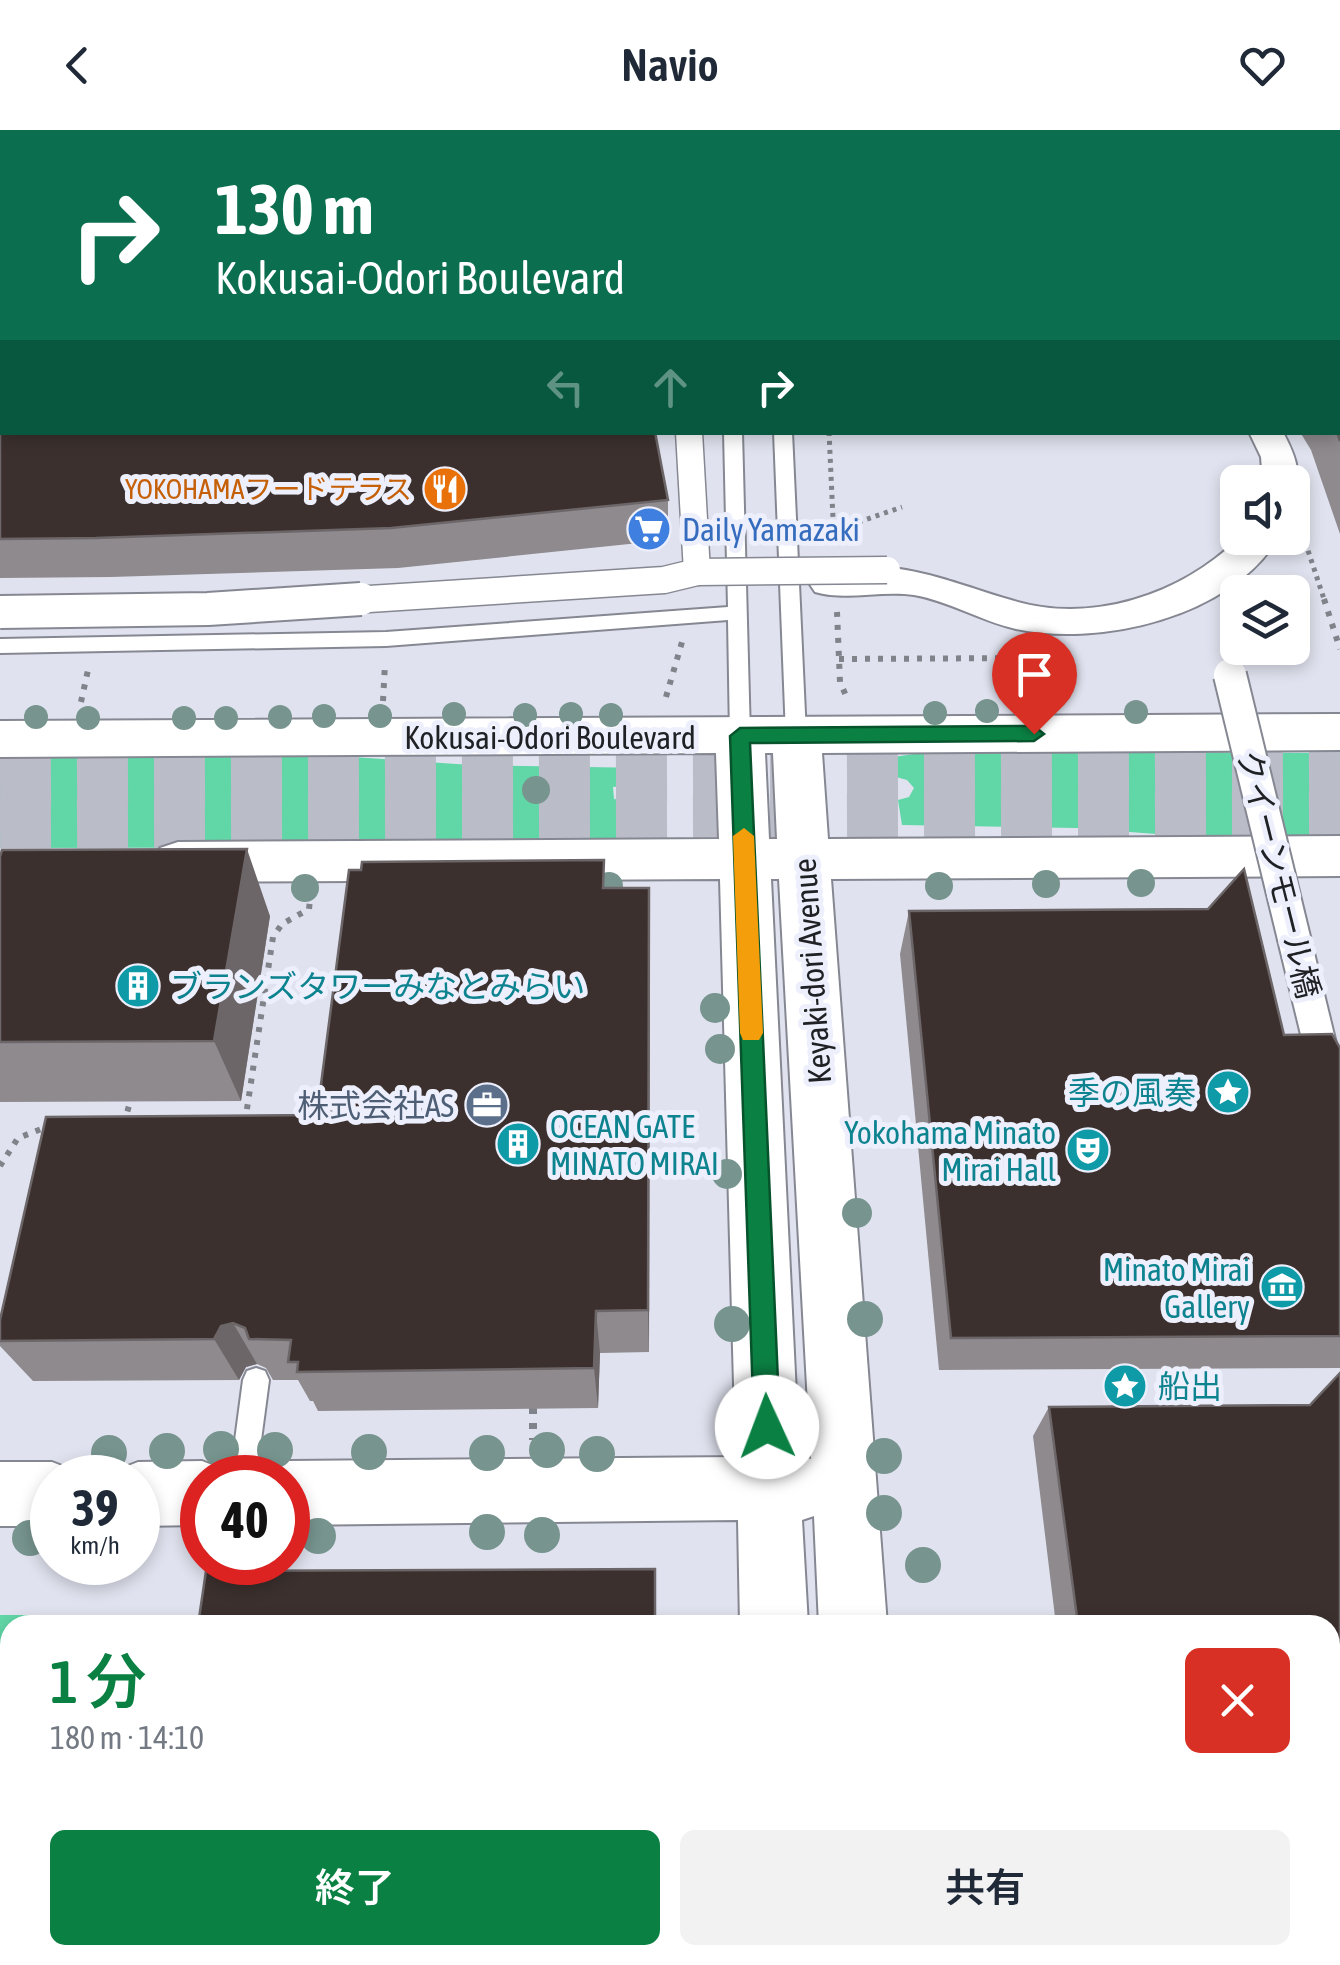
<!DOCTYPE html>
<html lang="ja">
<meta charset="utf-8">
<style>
body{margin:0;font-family:"Asap Condensed","Noto Sans JP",sans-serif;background:#f2f2f3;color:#1f2937;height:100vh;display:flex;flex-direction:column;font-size:38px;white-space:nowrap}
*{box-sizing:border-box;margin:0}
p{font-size:32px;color:#747a83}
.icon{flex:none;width:55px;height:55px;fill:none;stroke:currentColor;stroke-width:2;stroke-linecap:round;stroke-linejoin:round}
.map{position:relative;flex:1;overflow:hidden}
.side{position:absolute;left:0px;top:1485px;width:1340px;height:350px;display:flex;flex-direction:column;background:#fff;border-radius:30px 30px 0 0;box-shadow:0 5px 15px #0003}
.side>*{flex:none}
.guide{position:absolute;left:0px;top:0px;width:1340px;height:305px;box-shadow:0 5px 15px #0003;background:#0b6e4f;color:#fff;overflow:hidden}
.buttons{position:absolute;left:1220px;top:335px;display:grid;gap:20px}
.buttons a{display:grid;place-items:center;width:90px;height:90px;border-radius:15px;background:#fff;box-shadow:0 5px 15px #0003;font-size:50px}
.speed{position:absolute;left:30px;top:1325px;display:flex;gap:20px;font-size:50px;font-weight:700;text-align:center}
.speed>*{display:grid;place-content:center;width:130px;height:130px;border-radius:50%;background:#fff;box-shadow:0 5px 15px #0003;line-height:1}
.speed small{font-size:25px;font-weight:400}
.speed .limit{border:15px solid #d22;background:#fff;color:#111}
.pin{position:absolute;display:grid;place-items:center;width:85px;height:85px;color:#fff;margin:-102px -42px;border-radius:50% 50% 50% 0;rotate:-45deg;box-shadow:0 0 10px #0007}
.pin .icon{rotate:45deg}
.me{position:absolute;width:110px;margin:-55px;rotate:358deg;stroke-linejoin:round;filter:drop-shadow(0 0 8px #0008)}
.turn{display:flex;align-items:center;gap:35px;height:210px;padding:0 50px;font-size:45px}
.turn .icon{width:130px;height:130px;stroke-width:2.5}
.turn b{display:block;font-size:70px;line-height:85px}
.lanes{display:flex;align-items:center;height:95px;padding:0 50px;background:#0003;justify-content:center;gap:50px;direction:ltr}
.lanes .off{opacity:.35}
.round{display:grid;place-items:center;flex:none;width:105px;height:105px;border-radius:15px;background:#f2f2f3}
.overview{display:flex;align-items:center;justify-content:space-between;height:170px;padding:0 50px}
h1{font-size:60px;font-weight:600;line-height:75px;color:#0b8043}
.button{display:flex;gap:20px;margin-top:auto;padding:20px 50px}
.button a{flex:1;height:115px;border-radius:15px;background:#0b8043;color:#fff;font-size:40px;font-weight:600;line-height:115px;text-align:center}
.button a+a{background:#f2f2f3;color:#1f2937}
header{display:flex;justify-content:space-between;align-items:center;height:130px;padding:0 50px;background:#fff;font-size:45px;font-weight:600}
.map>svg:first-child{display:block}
.green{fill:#61d6a7}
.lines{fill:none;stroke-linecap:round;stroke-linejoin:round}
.tertiary-tunnel{stroke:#babcc7;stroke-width:51;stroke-dasharray:51 26;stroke-linecap:butt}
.service-casing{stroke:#858892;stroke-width:4}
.minor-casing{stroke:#858892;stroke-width:4}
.tertiary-casing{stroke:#858892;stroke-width:4}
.path-far2{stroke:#81838b;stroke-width:5;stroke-dasharray:4 5;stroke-linecap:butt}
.path-far1{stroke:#81838b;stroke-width:6;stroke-dasharray:5 8;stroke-linecap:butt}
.path{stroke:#81838b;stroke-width:8;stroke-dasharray:6 9;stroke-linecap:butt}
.service{fill:#fff;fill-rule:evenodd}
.minor{fill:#fff;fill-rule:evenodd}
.tertiary{fill:#fff;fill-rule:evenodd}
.pedestrian-bridge-far1-casing{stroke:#858892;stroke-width:29;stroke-linecap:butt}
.pedestrian-bridge-casing{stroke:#858892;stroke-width:36;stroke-linecap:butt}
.pedestrian-bridge-far1{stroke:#fff;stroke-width:26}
.pedestrian-bridge{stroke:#fff;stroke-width:32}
.tree{fill:#77948e}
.wall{fill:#8e8a8e}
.shaded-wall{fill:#6c6668}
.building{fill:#3b302e;stroke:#6c6668;stroke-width:2.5}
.route{fill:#0b8043;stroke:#07532c;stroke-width:2.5}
.slow{fill:#f59e0b}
.labels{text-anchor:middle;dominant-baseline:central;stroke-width:10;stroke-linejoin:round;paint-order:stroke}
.far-food-label{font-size:28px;fill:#c56008;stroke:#edf0fc;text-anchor:end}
.shop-label{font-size:32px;fill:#366cbe;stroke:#edf0fc;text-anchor:start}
.street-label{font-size:32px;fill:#202125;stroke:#edf0fc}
.culture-label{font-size:32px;fill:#0d838f;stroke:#edf0fc;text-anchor:start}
.service-label{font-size:32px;fill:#4e5e75;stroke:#edf0fc;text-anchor:end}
</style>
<header><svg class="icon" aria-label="back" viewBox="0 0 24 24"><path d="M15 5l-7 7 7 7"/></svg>Navio<svg class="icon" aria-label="heart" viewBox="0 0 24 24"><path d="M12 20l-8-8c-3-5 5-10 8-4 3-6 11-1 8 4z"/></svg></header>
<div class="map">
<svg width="1340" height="1835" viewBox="0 0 1340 1835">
<rect width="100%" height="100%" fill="#e0e3ef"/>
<!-- green -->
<g class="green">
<path d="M933,621L1340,623V710L1210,708L1076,698L902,695L898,670L909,667L914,658L907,650L896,647L894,627Z"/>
<path d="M294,623L471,635L648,638L636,639L635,645L647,646V654L613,657L614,669L633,671L634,688L647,697L646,708L585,715L459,717L0,718V624Z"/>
<path d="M0,1485H218L216,1495H10V1825H167L165,1835H0Z"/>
</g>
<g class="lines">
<!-- tertiary-tunnel -->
<g class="tertiary-tunnel">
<path d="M0,650L1340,643"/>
<path d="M0,693L1340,687"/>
</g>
<defs>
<g id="service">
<path d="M724,302H742L750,606L740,613L730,606L728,490L386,516L0,523V509L386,502L728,477Z"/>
<path d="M774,302H792L806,605L796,612L786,605Z"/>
<path d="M256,1238L265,1241L269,1250L256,1348H230L243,1250L247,1241Z"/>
</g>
<g id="minor">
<path d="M1249,302H1283C1292,320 1304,342 1292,360V352H1263L1261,327Z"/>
<path d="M1239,408H1278C1231,487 1100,517 1016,499C981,491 949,471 914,465C881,460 846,471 815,462L809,453L815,444C888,423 943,450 1011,470C1091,495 1181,465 1239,408Z"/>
</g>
<g id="tertiary">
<path d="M1340,584V620L822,623L828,709L1340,706V746L831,749L887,1495H819L814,1386L802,1390L808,1495H740L738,1390L288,1395V1348H262L265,1340L288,1331L736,1327L720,749L178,752L160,746L152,732L160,718L178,712L719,709L716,623L0,627V591ZM765,623H773L777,709H769ZM771,749H779L811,1329L799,1326Z"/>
<path d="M202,1331L225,1340L228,1348H202V1395L138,1396V1348H113L115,1341L138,1332Z"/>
<path d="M0,1332H52L75,1341L77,1348H52V1396H0Z"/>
<rect x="750" y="1825" width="74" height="10"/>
<rect x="838" y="1825" width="74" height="10"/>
</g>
</defs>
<!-- service casing -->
<use href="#service" class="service-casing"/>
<!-- minor casing -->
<use href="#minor" class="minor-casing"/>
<!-- tertiary casing -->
<use href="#tertiary" class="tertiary-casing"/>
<!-- path-far2 -->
<g class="path-far2">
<path d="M1172,0L1176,2"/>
<path d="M1221,0L1227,2"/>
<path d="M829,302L834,410"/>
<path d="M1294,378L1325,472"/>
<path d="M833,401L902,377"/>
</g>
<!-- path-far1 -->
<g class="path-far1">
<path d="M1324,469L1340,519"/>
<path d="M837,482L840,552L847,568"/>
<path d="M839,529L1027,528"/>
<path d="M666,567L682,512"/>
<path d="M383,571L385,534"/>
<path d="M81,572L88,540"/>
<path d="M245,992L273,807L282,794L309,779L310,770"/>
<path d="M124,994L130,972"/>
<path d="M0,1036L18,1008L49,996"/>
</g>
<!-- path -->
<path class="path" d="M533,1278V1310"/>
<!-- service -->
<use href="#service" class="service"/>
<!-- minor -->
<use href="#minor" class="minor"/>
<!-- tertiary -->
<use href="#tertiary" class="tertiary"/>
<defs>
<g id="pedestrian-bridge-far1">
<path d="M697,442L887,440"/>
<path d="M322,472L664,450L697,442L689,302"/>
</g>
<g id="pedestrian-bridge">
<path d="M0,482L208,479L361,469"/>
<path d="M1230,545L1327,944"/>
</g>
</defs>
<!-- pedestrian-bridge-far1 casing -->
<use href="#pedestrian-bridge-far1" class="pedestrian-bridge-far1-casing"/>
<!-- pedestrian-bridge casing -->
<use href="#pedestrian-bridge" class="pedestrian-bridge-casing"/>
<!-- pedestrian-bridge-far1 -->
<use href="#pedestrian-bridge-far1" class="pedestrian-bridge-far1"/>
<!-- pedestrian-bridge -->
<use href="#pedestrian-bridge" class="pedestrian-bridge"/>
</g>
<!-- trees -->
<g class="tree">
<circle cx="987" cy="581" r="12"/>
<circle cx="1136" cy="582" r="12"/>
<circle cx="935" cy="583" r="12"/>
<circle cx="454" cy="584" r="12"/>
<circle cx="571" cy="584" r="12"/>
<circle cx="525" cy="585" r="12"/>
<circle cx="611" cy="585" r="12"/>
<circle cx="324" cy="586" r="12"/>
<circle cx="380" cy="586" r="12"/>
<circle cx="36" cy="587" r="12"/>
<circle cx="280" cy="587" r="12"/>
<circle cx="88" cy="588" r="12"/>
<circle cx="184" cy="588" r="12"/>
<circle cx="226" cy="588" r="12"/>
<circle cx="536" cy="660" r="14"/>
<circle cx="1141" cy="753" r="14"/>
<circle cx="1046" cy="754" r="14"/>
<circle cx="609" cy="756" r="14"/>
<circle cx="939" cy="756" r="14"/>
<circle cx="305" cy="758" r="14"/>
<circle cx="715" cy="878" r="15"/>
<circle cx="720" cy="919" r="15"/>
<circle cx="727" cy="1044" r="15"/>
<circle cx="857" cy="1083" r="15"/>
<circle cx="865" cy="1189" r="18"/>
<circle cx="732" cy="1194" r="18"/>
<circle cx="221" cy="1319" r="18"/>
<circle cx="275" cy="1320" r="18"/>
<circle cx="547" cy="1320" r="18"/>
<circle cx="167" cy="1321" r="18"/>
<circle cx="369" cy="1322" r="18"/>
<circle cx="109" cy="1323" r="18"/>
<circle cx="487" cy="1323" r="18"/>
<circle cx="597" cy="1324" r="18"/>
<circle cx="884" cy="1326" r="18"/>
<circle cx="884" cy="1383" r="18"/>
<circle cx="487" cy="1402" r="18"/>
<circle cx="542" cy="1405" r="18"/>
<circle cx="318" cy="1406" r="18"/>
<circle cx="30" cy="1408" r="18"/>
<circle cx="923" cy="1435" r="18"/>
</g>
<!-- wall -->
<g class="wall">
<path d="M852,0H1124L1123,2H853Z"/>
<path d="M0,39L668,370V410L398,438L111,447L0,448Z"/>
<path d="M1340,70V404L1311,320L1300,302H1338Z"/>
<path d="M0,727L270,786L241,971L0,972Z"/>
<path d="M605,758H649V1222L600,1223L598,1278L318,1281L313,1271H310L298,1250H273L266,1238L257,1234L246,1237L239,1250L33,1251L0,1216V1190L317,985Z"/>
<path d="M909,781L1284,905L1340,918V1238L939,1240L900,824Z"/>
<path d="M1340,1243V1835H1098L1097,1825H1330V1495H1056L1033,1306L1049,1277L1310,1275Z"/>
</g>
<!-- shaded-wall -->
<g class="shaded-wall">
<path d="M247,719L270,786L241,971L214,911Z"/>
<path d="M649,758L650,814L649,1222L648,1180Z"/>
<path d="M596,1181L600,1223L598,1278L594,1238Z"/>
<path d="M233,1193L257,1234L246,1237L239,1250L214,1209L221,1196Z"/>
</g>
<!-- building -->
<g class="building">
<path d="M866,0H1124L1123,2H868Z"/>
<path d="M0,39H2V302H655L668,370L391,398L96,408L0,409Z"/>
<path d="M1340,70V311L1337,302L1338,71Z"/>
<path d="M247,719L214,911L0,912V727L2,720Z"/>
<path d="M604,730L603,758H649L648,1180L596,1181L594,1238L297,1242L298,1232H288L291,1210L249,1209L245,1198L233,1193L221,1196L214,1209L0,1211V1190L46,987L317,985L349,740H361L362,732Z"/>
<path d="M1244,739L1284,905L1332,904L1340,918V1206L951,1208L909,781L1208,779Z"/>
<path d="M1340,1243V1835H1122L1121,1825H1330V1495H1078L1049,1277L1310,1275Z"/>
<path d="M655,1439V1495H198L206,1441Z"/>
<path d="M150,1825H654V1835H148Z"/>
</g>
<!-- route -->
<path class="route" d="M1034,596L1044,604L1034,611L750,613L780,1297L776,1306L767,1310L758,1306L754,1297L730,606L740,598Z"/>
<!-- slow -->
<path class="slow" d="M744,698L754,706L763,903L759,910H743L740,903L733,706Z"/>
<!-- icons -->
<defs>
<symbol id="restaurant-disc" viewBox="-11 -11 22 22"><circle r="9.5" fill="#e8710a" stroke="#edf0fc"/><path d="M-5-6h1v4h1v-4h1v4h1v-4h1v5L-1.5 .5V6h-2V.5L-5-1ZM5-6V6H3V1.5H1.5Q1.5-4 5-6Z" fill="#fff"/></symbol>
<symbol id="supermarket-disc" viewBox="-11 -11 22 22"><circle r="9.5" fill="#3f7fe0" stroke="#edf0fc"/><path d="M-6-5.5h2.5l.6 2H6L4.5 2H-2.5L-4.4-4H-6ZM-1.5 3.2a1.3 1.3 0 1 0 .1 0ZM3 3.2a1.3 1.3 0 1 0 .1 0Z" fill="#fff"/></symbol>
<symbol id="building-disc" viewBox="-11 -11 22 22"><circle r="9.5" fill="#0f9aa8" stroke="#edf0fc"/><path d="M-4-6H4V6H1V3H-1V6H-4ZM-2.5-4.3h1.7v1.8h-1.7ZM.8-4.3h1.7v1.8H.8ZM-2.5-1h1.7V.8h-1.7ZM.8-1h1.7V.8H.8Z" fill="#fff"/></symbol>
<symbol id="sight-disc" viewBox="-11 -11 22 22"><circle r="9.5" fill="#0f9aa8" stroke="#edf0fc"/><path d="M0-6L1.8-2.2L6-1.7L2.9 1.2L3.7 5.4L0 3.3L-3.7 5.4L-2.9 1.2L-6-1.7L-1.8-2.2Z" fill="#fff"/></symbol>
<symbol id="office-disc" viewBox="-11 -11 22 22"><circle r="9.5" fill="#5c6f8a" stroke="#edf0fc"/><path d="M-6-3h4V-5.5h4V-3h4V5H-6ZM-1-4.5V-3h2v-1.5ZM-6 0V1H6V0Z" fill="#fff"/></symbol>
<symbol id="theatre-disc" viewBox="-11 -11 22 22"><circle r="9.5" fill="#0f9aa8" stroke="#edf0fc"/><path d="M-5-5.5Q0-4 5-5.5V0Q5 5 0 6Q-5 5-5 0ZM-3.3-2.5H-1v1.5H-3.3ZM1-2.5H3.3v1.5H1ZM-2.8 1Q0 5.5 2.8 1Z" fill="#fff"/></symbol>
<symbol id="museum-disc" viewBox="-11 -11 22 22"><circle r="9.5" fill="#0f9aa8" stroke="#edf0fc"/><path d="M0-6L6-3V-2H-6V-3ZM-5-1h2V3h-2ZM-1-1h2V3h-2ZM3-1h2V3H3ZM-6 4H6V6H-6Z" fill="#fff"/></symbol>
</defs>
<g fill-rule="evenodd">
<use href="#restaurant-disc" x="420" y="334" width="50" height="50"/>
<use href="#supermarket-disc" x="624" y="374" width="50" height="50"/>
<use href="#building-disc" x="113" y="831" width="50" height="50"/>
<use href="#sight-disc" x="1203" y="937" width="50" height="50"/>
<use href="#office-disc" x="462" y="950" width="50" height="50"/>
<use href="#building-disc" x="493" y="989" width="50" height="50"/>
<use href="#theatre-disc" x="1063" y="995" width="50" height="50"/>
<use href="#museum-disc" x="1257" y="1132" width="50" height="50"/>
<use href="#sight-disc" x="1100" y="1231" width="50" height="50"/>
</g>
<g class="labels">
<!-- far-food labels -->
<g class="far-food-label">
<text x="412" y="359">YOKOHAMAフードテラス</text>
</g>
<!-- shop labels -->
<g class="shop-label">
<text x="682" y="399">Daily Yamazaki</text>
</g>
<!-- street labels -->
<g class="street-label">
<text x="550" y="607">Kokusai-Odori Boulevard</text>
<text transform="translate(1279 744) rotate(76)">クイーンモール橋</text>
<text transform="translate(812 841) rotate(-94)">Keyaki-dori Avenue</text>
</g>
<!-- culture labels -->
<g class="culture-label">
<text x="170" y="856">ブランズタワーみなとみらい</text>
<text x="1196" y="962" text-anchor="end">季の風奏</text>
<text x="550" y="996">OCEAN GATE<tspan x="550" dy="37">MINATO MIRAI</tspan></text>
<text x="1056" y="1002" text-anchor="end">Yokohama Minato<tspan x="1056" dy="37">Mirai Hall</tspan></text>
<text x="1250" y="1139" text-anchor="end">Minato Mirai<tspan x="1250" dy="37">Gallery</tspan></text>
<text x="1158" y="1256">船出</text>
</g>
<!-- service labels -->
<g class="service-label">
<text x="454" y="975">株式会社AS</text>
</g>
</g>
</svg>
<div class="buttons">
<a><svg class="icon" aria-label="sound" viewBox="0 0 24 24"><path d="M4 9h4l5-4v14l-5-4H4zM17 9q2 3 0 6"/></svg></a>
<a><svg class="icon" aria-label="layers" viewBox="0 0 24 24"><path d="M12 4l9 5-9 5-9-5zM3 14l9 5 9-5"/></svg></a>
</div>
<div class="speed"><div>39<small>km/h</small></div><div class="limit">40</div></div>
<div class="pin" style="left:1034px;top:604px;background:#d93025"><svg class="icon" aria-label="arrive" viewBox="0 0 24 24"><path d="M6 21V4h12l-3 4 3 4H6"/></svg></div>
<svg class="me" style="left:767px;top:1297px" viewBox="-20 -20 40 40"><circle r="19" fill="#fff"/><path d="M0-13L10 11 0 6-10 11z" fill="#0b8043"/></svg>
<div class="guide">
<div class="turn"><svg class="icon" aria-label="right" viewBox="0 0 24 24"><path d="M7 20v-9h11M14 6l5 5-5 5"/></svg><div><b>130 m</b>Kokusai-Odori Boulevard</div></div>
<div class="lanes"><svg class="icon off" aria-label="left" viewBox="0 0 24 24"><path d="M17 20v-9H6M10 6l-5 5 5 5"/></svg><svg class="icon off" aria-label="ahead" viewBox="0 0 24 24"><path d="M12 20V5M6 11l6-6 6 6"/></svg><svg class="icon" aria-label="right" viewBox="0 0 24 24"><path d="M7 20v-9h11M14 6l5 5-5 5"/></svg></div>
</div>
<section class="side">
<div class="overview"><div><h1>1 分</h1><p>180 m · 14:10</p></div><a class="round" style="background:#d93025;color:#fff"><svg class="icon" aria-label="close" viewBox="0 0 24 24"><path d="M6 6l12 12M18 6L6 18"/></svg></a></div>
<div class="button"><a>終了</a><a>共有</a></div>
</section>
</div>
